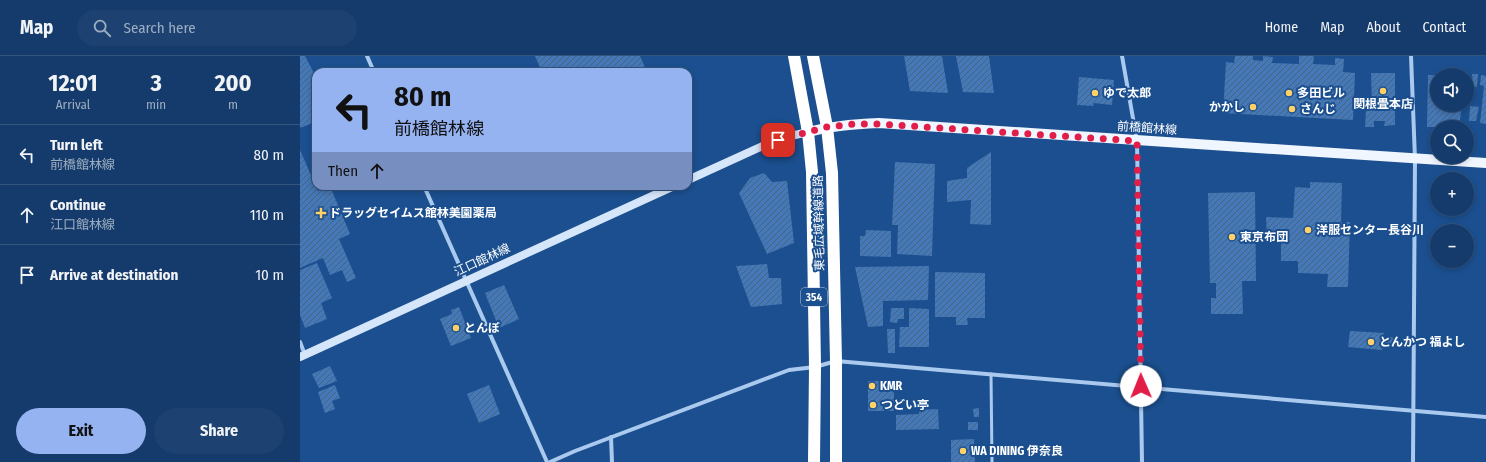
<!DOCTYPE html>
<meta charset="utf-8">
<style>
body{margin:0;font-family:"Fira Sans Condensed","Noto Sans JP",sans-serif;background:#1d4271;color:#f1f3f6;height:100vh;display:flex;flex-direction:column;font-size:15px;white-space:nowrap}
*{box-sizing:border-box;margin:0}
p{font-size:13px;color:#9dadc1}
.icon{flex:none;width:22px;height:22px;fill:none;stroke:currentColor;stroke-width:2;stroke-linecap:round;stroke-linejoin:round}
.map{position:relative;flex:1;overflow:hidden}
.panel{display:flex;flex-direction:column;background:#143b6b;width:300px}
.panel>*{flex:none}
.guide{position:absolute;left:12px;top:12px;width:380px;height:122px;border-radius:12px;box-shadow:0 2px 6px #0003,0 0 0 1px #33557e;background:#95b2f1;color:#111;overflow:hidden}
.controls{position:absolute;left:1130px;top:12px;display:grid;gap:8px}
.controls a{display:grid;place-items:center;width:44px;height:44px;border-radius:50%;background:#143b6b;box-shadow:0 2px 6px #0003,0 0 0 1px #33557e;font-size:20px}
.pin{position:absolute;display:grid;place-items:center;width:34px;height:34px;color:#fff;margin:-17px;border-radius:8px;box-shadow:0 2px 6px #0006}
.me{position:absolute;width:44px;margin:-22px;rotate:359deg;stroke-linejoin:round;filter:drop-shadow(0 0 3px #0008)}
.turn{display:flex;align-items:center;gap:14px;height:84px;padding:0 16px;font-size:18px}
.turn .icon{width:52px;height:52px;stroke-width:2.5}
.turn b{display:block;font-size:28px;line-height:34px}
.then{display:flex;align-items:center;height:38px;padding:0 16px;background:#0003;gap:8px;font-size:15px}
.eta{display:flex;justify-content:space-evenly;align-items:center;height:68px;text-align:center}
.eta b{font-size:24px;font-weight:700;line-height:28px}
.action{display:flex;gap:8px;margin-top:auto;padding:8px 16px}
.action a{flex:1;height:46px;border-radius:24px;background:#95b2f1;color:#111;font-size:16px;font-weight:700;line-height:46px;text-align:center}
.action a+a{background:#1d4271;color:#f1f3f6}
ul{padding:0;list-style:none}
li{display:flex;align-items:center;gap:12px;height:60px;padding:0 16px;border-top:1px solid #33557e}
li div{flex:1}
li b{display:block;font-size:15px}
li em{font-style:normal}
header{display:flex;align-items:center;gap:24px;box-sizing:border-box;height:56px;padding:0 20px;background:#143b6b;border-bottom:1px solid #33557e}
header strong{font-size:19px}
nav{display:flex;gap:22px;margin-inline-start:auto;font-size:14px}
.search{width:280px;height:36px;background:#1d4271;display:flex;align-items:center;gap:10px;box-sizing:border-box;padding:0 14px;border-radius:22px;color:#9dadc1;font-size:15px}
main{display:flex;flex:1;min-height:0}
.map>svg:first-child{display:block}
.building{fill:url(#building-hatch)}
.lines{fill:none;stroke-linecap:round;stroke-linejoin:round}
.lane{stroke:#a9c9ee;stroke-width:3}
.street{stroke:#a9c9ee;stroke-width:4}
.secondary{stroke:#d6e6fa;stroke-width:8}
.primary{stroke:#f0f6ff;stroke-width:10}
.highway{stroke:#fff;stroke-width:12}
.route{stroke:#e11d48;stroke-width:7;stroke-dasharray:0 12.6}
.poi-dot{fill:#ffd166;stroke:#1b4f8f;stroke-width:1.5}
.labels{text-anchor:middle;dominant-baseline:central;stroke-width:4;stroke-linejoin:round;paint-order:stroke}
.shield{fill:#1b4f8f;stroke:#bbcadd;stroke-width:1}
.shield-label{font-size:11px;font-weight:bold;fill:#fff}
.poi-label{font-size:12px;font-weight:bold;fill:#fff;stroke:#1b4f8f;text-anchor:start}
.street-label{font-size:12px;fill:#fff;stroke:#1b4f8f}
</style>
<header>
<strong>Map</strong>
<div class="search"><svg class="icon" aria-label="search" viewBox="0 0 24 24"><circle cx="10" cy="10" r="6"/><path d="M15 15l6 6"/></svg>Search here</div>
<nav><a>Home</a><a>Map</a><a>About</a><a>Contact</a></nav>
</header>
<main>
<section class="panel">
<div class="eta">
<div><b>12:01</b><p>Arrival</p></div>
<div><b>3</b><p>min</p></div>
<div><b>200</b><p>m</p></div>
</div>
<ul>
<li><svg class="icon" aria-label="left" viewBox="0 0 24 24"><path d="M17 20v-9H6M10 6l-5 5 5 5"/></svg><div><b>Turn left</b><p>前橋館林線</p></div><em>80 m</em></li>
<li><svg class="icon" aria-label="ahead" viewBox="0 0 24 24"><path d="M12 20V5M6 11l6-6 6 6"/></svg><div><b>Continue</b><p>江口館林線</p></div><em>110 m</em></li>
<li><svg class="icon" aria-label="arrive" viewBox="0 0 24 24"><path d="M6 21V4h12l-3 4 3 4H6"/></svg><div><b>Arrive at destination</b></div><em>10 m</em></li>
</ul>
<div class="action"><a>Exit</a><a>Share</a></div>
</section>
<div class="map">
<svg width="1186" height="406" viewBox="0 0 1186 406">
<defs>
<pattern id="building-hatch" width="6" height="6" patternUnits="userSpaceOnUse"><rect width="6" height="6" fill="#4478b7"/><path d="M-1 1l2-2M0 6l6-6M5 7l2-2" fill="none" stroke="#486282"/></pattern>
</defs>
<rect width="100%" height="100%" fill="#1b4f8f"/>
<!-- building -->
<g class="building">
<path d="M0,0H5L16,21V63L15,66L0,72Z"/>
<path d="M235,0H340L347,16H242Z"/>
<path d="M604,0H642L648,37L610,35Z"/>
<path d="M656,0H689L694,37L663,36Z"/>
<path d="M935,0H953V4L963,5V0L973,1L972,7L999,8V0H1014L1013,8L1035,9V2L1044,3L1043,16L1055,17L1053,64L923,57L926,6L934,7Z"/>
<path d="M1071,17H1095V69L1084,70L1085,65H1074V71H1065L1066,54L1072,53Z"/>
<path d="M1172,18H1178L1177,31H1173Z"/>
<path d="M1128,19H1137V49H1162L1159,71H1127Z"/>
<path d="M1181,19L1186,20V68L1180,67L1184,30L1180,29Z"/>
<path d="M779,21L814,24L812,49L794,47L793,50L777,49Z"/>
<path d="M1170,50L1179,51L1176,65H1169Z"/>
<path d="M0,94L18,135L30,130L50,178L39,183L56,222L47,226L42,214L30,219L23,202L0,212Z"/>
<path d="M691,96V169L670,168L671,144L647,146V125L667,122V112Z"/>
<path d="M595,106L635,108L632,200L597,198L598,169H592Z"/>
<path d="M464,117L472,126L487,125L494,187L467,198L439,137L450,122Z"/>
<path d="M1010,126L1042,127L1041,166H1050L1048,231H1027L1028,218L998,217V205H981V182L967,181L966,161L993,162L995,131L1010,132Z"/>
<path d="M955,136L956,225H942L943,258H911V242H916V227H910L908,137Z"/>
<path d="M566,174L591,175V201L560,200V180H565Z"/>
<path d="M17,207L32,242L21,247L27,263L5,272L0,259V214Z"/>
<path d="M467,208L469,222H481L482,248L451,251L436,210Z"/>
<path d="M629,210L628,244L583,245V270L568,271L555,211Z"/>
<path d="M635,216L685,217V262H667L668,269H656V261H635Z"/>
<path d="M204,229L219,263L199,272L185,237Z"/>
<path d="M159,251L171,282L151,290L140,263L152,258L151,254Z"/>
<path d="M591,252H604V263H598L597,267L590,266Z"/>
<path d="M609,252L629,253V291H599L600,271H609Z"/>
<path d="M587,273H595V297H588Z"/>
<path d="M1050,275L1084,277V281H1093V291H1083L1082,294L1048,291Z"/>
<path d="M30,310L37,325L19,332L12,318Z"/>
<rect x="568" y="325" width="26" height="30"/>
<path d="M35,329L40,342L32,345L35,353L25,357L18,336Z"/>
<path d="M189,329L200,358L179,367L167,338Z"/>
<path d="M679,352V361H674L673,353Z"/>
<path d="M638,353L639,373L596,374V359L619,358V354Z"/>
<rect x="668" y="366" width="10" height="8"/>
<path d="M674,383L675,406H651V384Z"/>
</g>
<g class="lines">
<!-- lane -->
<path class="lane" d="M691,318L692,406"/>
<!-- street -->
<g class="street">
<path d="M67,0L74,16"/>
<path d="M822,0L837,85L842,406"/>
<path d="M1111,0L1115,103L1113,406"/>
<path d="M124,130L247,406"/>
<path d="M0,286L5,299"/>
<path d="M311,381L312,406"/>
<path d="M250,406L275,395L489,314L515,311L536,305L1186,361"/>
</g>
<!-- secondary -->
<g class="secondary">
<path d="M388,124L478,83L508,76"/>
<path d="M0,301L374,130"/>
</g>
<!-- primary -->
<path class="primary" d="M508,76C531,70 554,68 579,67L1186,107"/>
<!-- highway -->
<g class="highway">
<path d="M494,0L508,76L512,116L515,311L514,406"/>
<path d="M513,0L527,71L532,117L536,305V406"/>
</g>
</g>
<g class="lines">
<!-- route -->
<path class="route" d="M478,84L527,71L554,68H579L837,85L841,330"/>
</g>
<!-- markers -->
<g class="poi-dot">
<circle cx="1083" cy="35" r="4"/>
<circle cx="795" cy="37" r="4"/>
<circle cx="989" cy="37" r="4"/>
<circle cx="953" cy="51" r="4"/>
<circle cx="992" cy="53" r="4"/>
<path d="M19 151h4v4h4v4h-4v4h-4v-4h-4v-4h4z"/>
<circle cx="1008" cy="174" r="4"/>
<circle cx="932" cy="181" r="4"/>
<circle cx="156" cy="272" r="4"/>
<circle cx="1071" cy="286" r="4"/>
<circle cx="572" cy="330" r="4"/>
<circle cx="573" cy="349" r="4"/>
<circle cx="663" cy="395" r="4"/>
</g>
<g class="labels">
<!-- shield labels -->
<rect class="shield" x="501" y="232" width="26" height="18" rx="3"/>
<g class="shield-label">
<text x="514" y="241">354</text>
</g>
<!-- poi labels -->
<g class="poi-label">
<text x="803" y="37">ゆで太郎</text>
<text x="997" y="37">多田ビル</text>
<text x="1083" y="48" text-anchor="middle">関根畳本店</text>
<text x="945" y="51" text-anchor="end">かかし</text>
<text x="1000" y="53">さんじ</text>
<text x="29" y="157">ドラッグセイムス館林美園薬局</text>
<text x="1016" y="174">洋服センター長谷川</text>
<text x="940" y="181">東京布団</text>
<text x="164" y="272">とんぼ</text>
<text x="1079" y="286">とんかつ 福よし</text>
<text x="580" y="330">KMR</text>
<text x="581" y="349">つどい亭</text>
<text x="671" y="395">WA DINING 伊奈良</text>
</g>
<!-- street labels -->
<g class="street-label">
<text transform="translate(847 72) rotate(4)">前橋館林線</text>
<text transform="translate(519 167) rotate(-91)">東毛広域幹線道路</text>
<text transform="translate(182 204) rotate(-25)">江口館林線</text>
</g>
</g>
</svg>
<div class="controls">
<a><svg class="icon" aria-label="sound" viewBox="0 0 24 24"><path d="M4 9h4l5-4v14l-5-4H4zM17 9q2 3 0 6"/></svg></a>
<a><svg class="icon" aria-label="search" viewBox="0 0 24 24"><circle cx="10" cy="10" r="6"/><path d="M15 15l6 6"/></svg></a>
<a>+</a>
<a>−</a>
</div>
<div class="pin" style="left:478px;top:84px;background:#d93025"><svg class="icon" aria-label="arrive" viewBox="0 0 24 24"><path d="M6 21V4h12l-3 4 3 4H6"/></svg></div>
<svg class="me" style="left:841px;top:330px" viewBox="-20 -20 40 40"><circle r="19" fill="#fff"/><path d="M0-13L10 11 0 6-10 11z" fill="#e11d48"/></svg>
<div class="guide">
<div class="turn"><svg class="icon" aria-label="left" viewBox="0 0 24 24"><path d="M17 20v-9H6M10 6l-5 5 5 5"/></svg><div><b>80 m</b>前橋館林線</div></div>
<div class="then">Then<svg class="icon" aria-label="ahead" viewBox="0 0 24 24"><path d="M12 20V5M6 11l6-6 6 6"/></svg></div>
</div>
</div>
</main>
